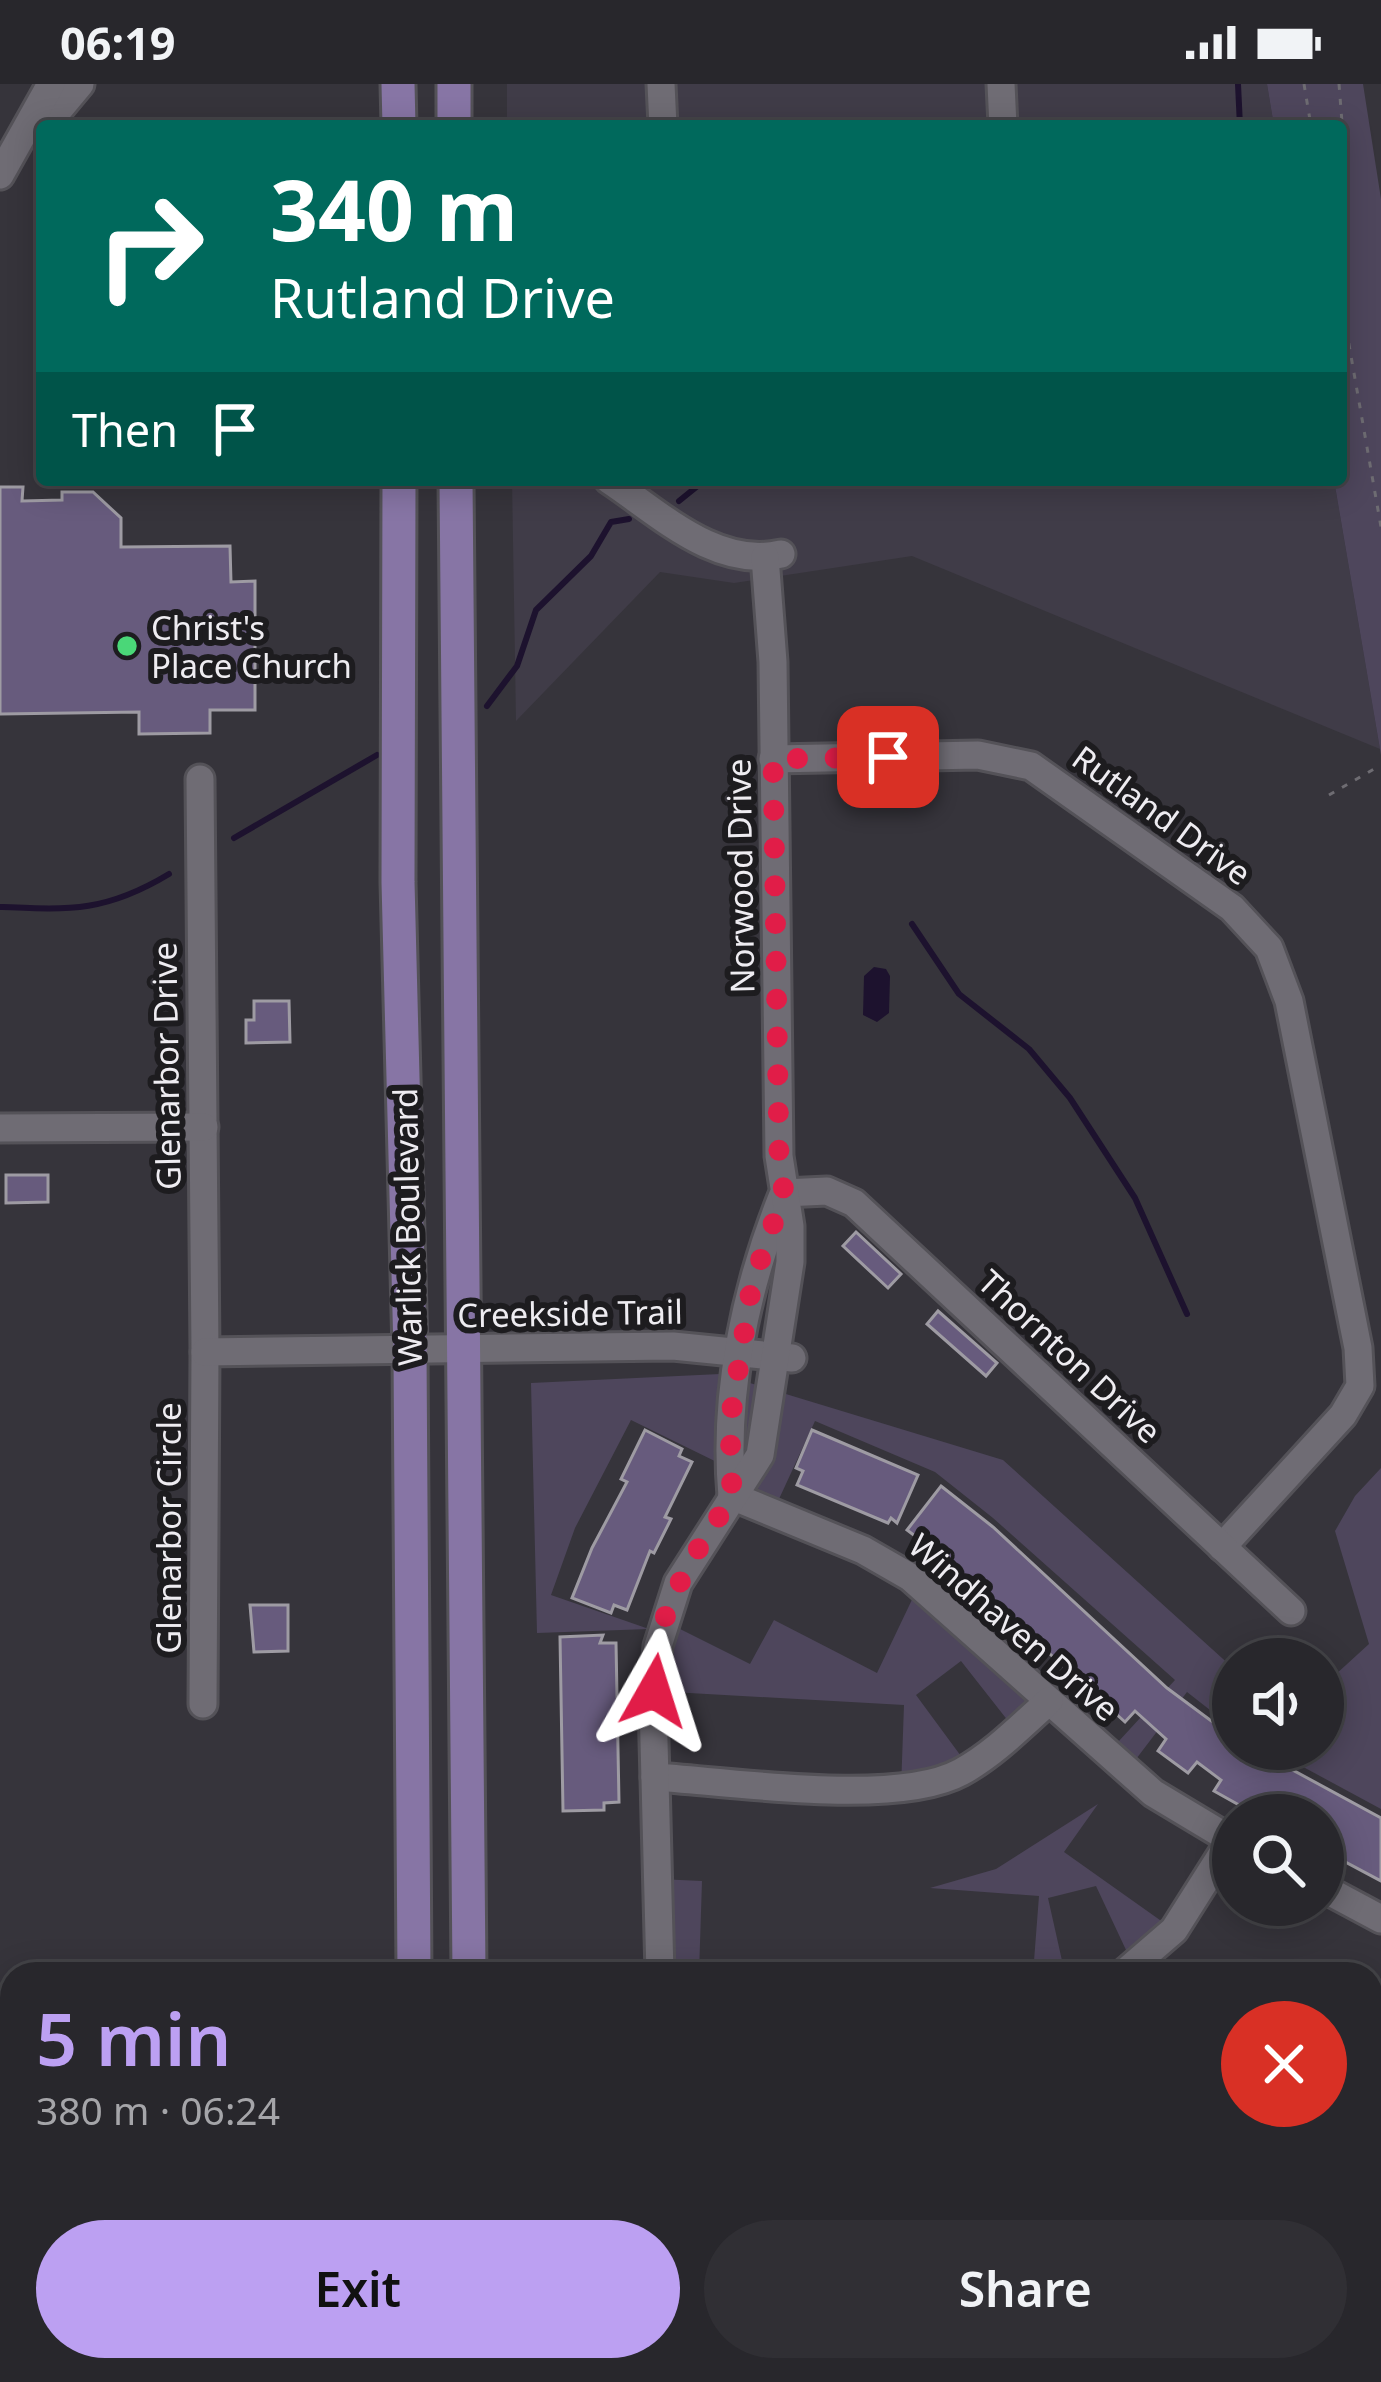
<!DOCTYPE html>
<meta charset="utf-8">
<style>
body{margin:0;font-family:"Noto Sans",sans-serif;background:#302f34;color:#f1f3f6;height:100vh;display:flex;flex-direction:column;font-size:45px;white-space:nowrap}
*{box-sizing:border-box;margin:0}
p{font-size:39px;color:#a5a5a9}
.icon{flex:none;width:66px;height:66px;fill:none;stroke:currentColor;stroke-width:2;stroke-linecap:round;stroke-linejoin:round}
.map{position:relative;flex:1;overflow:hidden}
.drawer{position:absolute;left:0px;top:1878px;width:1383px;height:420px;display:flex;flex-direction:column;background:#28272c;border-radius:36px 36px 0 0;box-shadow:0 6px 30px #0003,0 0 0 3px #444448}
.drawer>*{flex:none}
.top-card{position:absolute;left:36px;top:36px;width:1311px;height:366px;border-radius:12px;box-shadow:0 6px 30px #0003,0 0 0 3px #444448;background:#00695c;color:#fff;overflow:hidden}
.controls{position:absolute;left:1212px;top:1554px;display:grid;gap:24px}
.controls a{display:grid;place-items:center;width:132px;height:132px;border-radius:50%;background:#28272c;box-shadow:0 6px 30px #0003,0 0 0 3px #444448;font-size:60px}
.pin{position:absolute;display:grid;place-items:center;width:102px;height:102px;color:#fff;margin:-51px;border-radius:24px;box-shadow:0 6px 18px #0006}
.me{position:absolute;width:132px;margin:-66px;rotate:6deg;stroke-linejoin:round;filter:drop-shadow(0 0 9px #0008)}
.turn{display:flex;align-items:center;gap:42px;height:252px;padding:0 36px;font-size:54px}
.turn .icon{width:156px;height:156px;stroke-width:2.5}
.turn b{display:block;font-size:84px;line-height:102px}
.then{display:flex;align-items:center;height:114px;padding:0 36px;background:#0003;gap:24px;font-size:45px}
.round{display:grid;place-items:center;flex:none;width:126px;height:126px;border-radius:63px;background:#302f34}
.summary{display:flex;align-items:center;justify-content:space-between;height:204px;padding:0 36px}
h1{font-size:72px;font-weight:600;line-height:90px;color:#bca0f2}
.action{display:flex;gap:24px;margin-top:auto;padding:24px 36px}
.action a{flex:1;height:138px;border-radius:72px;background:#bca0f2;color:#111;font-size:48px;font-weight:600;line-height:138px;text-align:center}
.action a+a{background:#302f34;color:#f1f3f6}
.status{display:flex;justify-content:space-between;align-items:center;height:84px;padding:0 60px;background:#28272c;direction:ltr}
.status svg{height:33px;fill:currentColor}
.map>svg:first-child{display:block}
.built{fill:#403c48}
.green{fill:#4e465c}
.water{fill:#1d122e}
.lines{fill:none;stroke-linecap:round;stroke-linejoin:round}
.stream{stroke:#1d122e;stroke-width:6}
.building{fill:#675b7d;stroke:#9e9ba3;stroke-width:3}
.minor-casing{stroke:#545258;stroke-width:33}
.major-casing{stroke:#545258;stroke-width:39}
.path{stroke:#6e6c72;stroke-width:3;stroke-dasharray:6 9;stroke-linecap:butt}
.minor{stroke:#6f6c74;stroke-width:27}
.major{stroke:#8775a5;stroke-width:33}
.rail-casing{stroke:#aba9af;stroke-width:10}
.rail{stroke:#1d1c1f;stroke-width:6;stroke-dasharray:18;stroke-linecap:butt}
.major-bridge-casing{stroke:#545258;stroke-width:39;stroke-linecap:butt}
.major-bridge{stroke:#8775a5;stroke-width:33}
.route{stroke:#e11d48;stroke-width:21;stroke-dasharray:0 37.8}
.poi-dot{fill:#4ad778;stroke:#1d1c1f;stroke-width:4.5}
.labels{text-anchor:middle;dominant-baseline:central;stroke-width:12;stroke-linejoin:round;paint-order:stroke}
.poi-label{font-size:33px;fill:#eeecf1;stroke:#1d1c1f;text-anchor:start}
.street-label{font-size:33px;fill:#eeecf1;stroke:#1d1c1f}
</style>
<div class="status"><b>06:19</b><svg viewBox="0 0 49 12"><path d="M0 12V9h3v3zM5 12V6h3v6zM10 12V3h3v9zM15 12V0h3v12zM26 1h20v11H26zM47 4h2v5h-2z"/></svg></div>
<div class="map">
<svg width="1381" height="2298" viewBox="0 0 1381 2298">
<rect width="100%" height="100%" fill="#36343b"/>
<!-- built -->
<g class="built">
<path d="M507,0H1267L1274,42H507Z"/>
<path d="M512,396H1334L1380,665L912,472L734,499L660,488L516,637Z"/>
<path d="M0,2001L12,2009V2098L0,2090Z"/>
<path d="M318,2286H457L477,2298H338Z"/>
</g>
<!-- green -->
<g class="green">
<path d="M1267,0H1363L1381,115V671L1334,396H1341V42H1274Z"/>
<path d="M720,1290L1003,1376L1233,1584V1644L1187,1608L1127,1687L1107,1670L1175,1596L993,1434L935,1388L815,1337L773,1428L729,1384L631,1336L575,1444L551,1511L649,1545L537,1549L531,1299Z"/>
<path d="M1381,1384V1725L1270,1665H1323V1602L1369,1560L1335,1447L1355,1412Z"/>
<path d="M919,1501L1049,1617L1016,1647L961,1577L916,1611L969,1683L901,1705L904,1621L654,1607L664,1537L750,1580L774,1536L877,1589Z"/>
<path d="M1098,1720L1064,1768L1174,1846L1146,1874L1169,1890H1123L1134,1883L1096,1802L1048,1814L1065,1890H1033L1039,1812L930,1804L996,1785Z"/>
<path d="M658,1795L702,1797L699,1890H660Z"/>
<path d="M0,2088L12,2096V2286H318L338,2298H0Z"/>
<path d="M1381,2123V2298H1237L1243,2286H1371V2137Z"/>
</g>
<!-- water -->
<path class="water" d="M874,883L886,885L890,892L889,929L877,938L863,931L864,892Z"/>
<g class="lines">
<!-- stream -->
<g class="stream">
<path d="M1238,0L1240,42"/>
<path d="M679,417L705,396"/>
<path d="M487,622L517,582L536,526L591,472L611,438L629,435"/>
<path d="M234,754L377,671"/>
<path d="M0,823C71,826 106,828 169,790"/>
<path d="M912,840L959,910L1029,965L1070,1014L1135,1114L1187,1230"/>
</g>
</g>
<!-- building -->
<g class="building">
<path d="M0,403H23L22,417L62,416V408H93L121,434V463L230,462L231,498L255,497V626H210V649L139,650V628L0,630Z"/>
<path d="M254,917H289L290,958L246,959V936H254Z"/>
<path d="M6,1091H48V1118L6,1119Z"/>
<path d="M856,1148L901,1190L888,1204L843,1162Z"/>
<path d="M938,1227L997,1279L986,1292L927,1240Z"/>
<path d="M645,1346L682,1365L679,1372L692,1378L665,1433L671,1435L654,1469L650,1467L627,1526L614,1521L611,1529L572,1514L592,1464L627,1398L621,1395Z"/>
<path d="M812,1346L918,1391L897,1439L891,1434L888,1439L797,1401L803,1387L796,1384Z"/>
<path d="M941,1402L993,1443L1167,1604L1233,1653V1665H1254L1381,1734V1797L1323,1766V1731H1257L1214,1707L1221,1696L1197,1678L1188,1689L1158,1667L1166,1655L1135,1627L1125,1638L944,1474L907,1446Z"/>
<path d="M250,1521H288V1567L254,1568Z"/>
<path d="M603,1551L600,1559H616L619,1718L604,1719V1726L563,1727L560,1553Z"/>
</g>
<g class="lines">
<defs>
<g id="minor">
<path d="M661,0L663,42"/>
<path d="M1001,0L1003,42"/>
<path d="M45,42L80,0"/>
<path d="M0,91L51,0"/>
<path d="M609,396C659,429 716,485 781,470"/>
<path d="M773,675L978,671L1031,682L1232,824L1269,864L1289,917L1358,1264L1360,1302L1343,1331L1222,1463"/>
<path d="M200,695L205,1268L203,1620"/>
<path d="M0,1044L204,1043"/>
<path d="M784,1109L827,1107L854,1119L1291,1527"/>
<path d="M205,1268L673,1262L792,1274"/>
<path d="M732,1412L863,1466L910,1493L1153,1709L1233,1757"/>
<path d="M732,1412C723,1312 745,1206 782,1113"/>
<path d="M655,1693C732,1698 897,1723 961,1688C994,1670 1022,1641 1049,1617"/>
<path d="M1323,1804L1381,1835"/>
<path d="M660,1890L653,1618L658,1562L678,1499L760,1371L790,1178V1142L779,1072L773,578L765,473"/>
<path d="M1123,1890L1174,1846L1231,1756"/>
<path d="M1371,1965L1381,1952"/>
<path d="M1371,2153L1381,2158"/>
<path d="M732,2286L752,2298"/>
<path d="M1118,2298L1126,2286"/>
</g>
<g id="major">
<path d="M398,0L399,42"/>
<path d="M454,0V42"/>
<path d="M399,396L398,798L410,1267L414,1890"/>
<path d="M456,396L469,1890"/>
<path d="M471,2286V2298"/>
</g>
</defs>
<!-- minor casing -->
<use href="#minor" class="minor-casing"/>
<!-- major casing -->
<use href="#major" class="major-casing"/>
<!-- path -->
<g class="path">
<path d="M1304,0L1311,42"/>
<path d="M1339,0L1344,64L1341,81"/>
<path d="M1341,215L1381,443"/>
<path d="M1329,711L1381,681"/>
<path d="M0,2156L12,2164"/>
<path d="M200,2286L219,2298"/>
</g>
<!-- minor -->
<use href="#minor" class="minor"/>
<!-- major -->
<use href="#major" class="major"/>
<defs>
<g id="rail">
<path d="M0,2038L12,2046"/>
<path d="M375,2286L395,2298"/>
</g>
</defs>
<!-- rail casing -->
<use href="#rail" class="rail-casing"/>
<!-- rail -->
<use href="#rail" class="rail"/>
<defs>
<path id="major-bridge" d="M417,2286V2298"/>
</defs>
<!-- major-bridge casing -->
<use href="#major-bridge" class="major-bridge-casing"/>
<!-- major-bridge -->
<use href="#major-bridge" class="major-bridge"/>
</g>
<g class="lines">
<!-- route -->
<path class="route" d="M654,1607L660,1550L669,1521L690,1478L732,1412L730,1337L752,1200L784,1109L779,1072L773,675L888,673"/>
</g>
<!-- markers -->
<circle class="poi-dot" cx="127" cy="562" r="12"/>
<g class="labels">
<!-- poi labels -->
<g class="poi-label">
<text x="151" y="543">Christ's<tspan x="151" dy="38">Place Church</tspan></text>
</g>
<!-- street labels -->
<g class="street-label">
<text transform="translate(1162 731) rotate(36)">Rutland Drive</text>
<text transform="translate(740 792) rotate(-91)">Norwood Drive</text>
<text transform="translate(166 982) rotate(-91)">Glenarbor Drive</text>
<text transform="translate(407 1143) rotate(-91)">Warlick Boulevard</text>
<text transform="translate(570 1229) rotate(-1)">Creekside Trail</text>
<text transform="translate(1070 1272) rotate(43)">Thornton Drive</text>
<text transform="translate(168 1444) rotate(-90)">Glenarbor Circle</text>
<text transform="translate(1014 1543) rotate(41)">Windhaven Drive</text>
</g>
</g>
</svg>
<div class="controls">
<a><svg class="icon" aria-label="sound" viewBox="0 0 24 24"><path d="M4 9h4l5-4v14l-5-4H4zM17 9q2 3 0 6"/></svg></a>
<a><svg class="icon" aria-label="search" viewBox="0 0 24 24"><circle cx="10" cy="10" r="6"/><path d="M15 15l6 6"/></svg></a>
</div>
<div class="pin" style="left:888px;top:673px;background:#d93025"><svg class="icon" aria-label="arrive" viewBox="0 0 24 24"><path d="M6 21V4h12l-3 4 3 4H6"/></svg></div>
<svg class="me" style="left:654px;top:1607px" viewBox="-20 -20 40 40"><path d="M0-17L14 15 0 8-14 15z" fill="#e11d48" stroke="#fff" stroke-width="4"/></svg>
<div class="top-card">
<div class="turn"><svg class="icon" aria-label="right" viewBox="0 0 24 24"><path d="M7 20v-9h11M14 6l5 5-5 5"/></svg><div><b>340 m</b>Rutland Drive</div></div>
<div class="then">Then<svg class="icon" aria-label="arrive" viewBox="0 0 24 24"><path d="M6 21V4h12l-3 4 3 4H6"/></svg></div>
</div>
<section class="drawer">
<div class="summary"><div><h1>5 min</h1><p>380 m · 06:24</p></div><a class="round" style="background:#d93025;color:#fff"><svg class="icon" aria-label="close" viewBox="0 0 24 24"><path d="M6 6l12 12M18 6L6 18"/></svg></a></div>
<div class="action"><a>Exit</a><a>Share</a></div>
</section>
</div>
